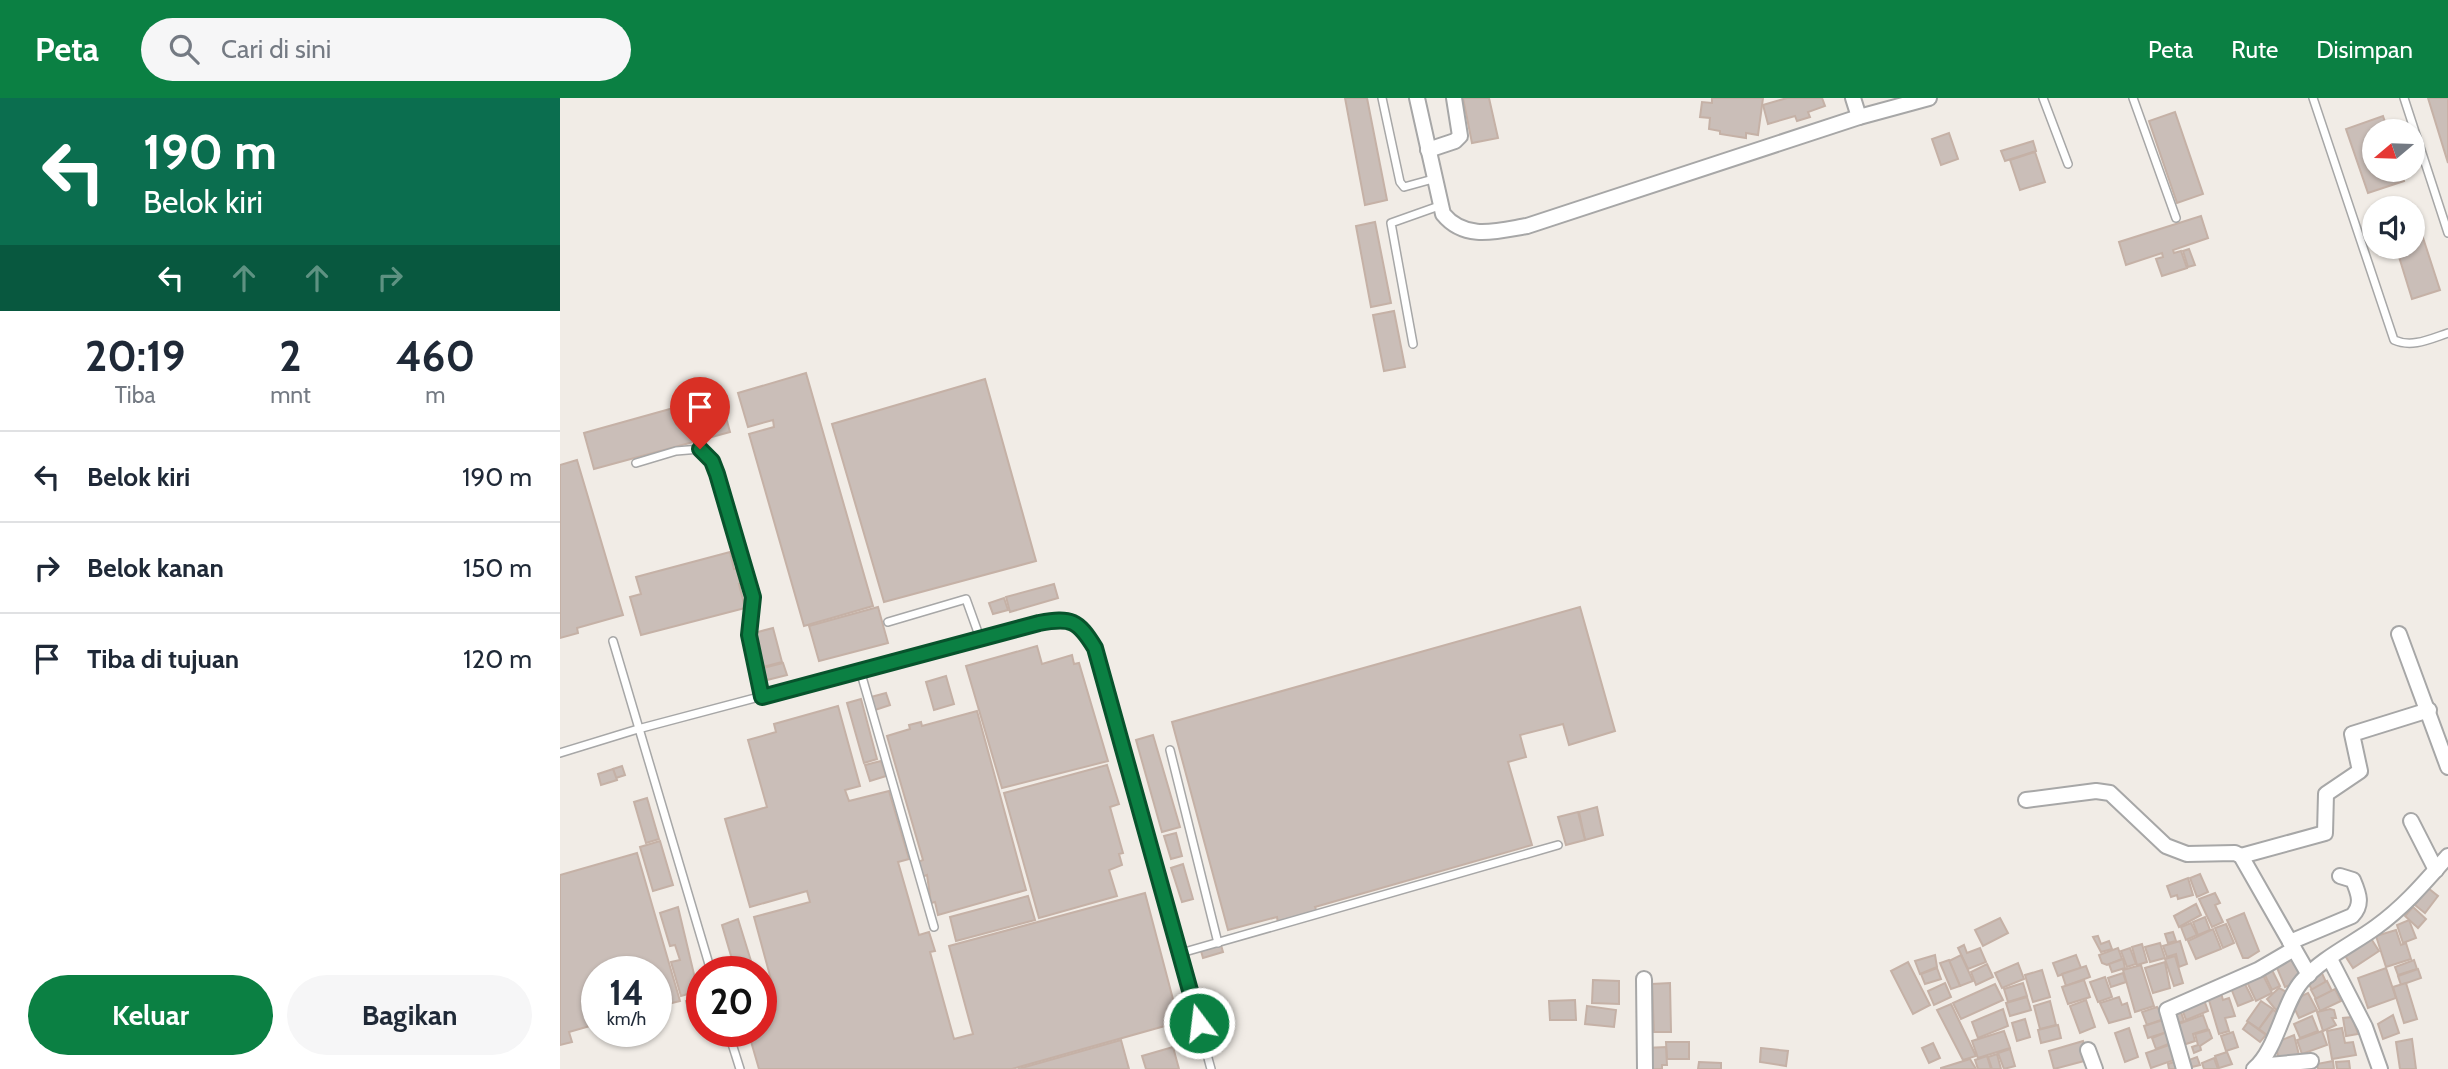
<!DOCTYPE html>
<html lang="id">
<style>
body{margin:0;font-family:Cabin,sans-serif;background:#f6f6f7;color:#1f2937;height:100vh;display:flex;flex-direction:column;font-size:26px;white-space:nowrap}
*{box-sizing:border-box;margin:0}
p{font-size:23px;color:#747a83}
.icon{flex:none;width:38px;height:38px;fill:none;stroke:currentColor;stroke-width:2;stroke-linecap:round;stroke-linejoin:round}
.map{position:relative;flex:1;overflow:hidden}
.side{display:flex;flex-direction:column;background:#fff;width:560px}
.side>*{flex:none}
.banner{background:#0b6e4f;color:#fff;overflow:hidden}
.needle{width:46px;rotate:251deg}
.buttons{position:absolute;left:1802px;top:21px;display:grid;gap:14px}
.buttons a{display:grid;place-items:center;width:63px;height:63px;border-radius:50%;background:#fff;box-shadow:0 2px 5px #0004;font-size:35px}
.speed{position:absolute;left:21px;top:858px;display:flex;gap:14px;font-size:35px;font-weight:700;text-align:center}
.speed>*{display:grid;place-content:center;width:91px;height:91px;border-radius:50%;background:#fff;box-shadow:0 2px 5px #0004;line-height:1}
.speed small{font-size:18px;font-weight:400}
.speed .limit{border:10px solid #d22;background:#fff;color:#111}
.pin{position:absolute;display:grid;place-items:center;width:60px;height:60px;color:#fff;margin:-72px -30px;border-radius:50% 50% 50% 0;rotate:-45deg;box-shadow:0 0 7px #0007}
.pin .icon{rotate:45deg}
.me{position:absolute;width:77px;margin:-38px;rotate:345deg;stroke-linejoin:round;filter:drop-shadow(0 0 5px #0008)}
.turn{display:flex;align-items:center;gap:24px;height:147px;padding:0 28px;font-size:32px}
.turn .icon{width:91px;height:91px;stroke-width:2.5}
.turn b{display:block;font-size:49px;line-height:60px}
.lanes{display:flex;align-items:center;height:66px;padding:0 28px;background:#0003;justify-content:center;gap:35px;direction:ltr}
.lanes .off{opacity:.35}
.eta{display:flex;justify-content:space-evenly;align-items:center;height:119px;text-align:center}
.eta b{font-size:42px;font-weight:800;line-height:49px}
.button{display:flex;gap:14px;margin-top:auto;padding:14px 28px}
.button a{flex:1;height:80px;border-radius:42px;background:#0b8043;color:#fff;font-size:28px;font-weight:800;line-height:80px;text-align:center}
.button a+a{background:#f6f6f7;color:#1f2937}
ul{padding:0;list-style:none}
li{display:flex;align-items:center;gap:21px;height:91px;padding:0 28px;border-top:2px solid #e0e1e3}
li div{flex:1}
li b{display:block;font-size:26px}
li em{font-style:normal}
header{display:flex;align-items:center;gap:42px;box-sizing:border-box;height:98px;padding:0 35px;background:#0b8043;color:#fff}
header strong{font-size:33px}
nav{display:flex;gap:38px;margin-inline-start:auto;font-size:24px}
.search{width:490px;height:63px;background:#f6f6f7;display:flex;align-items:center;gap:18px;box-sizing:border-box;padding:0 24px;border-radius:38px;color:#747a83;font-size:26px}
main{display:flex;flex:1;min-height:0}
.map>svg:first-child{display:block}
.building{fill:#cabeb8;stroke:#c5b1a6;stroke-width:2}
.lines{fill:none;stroke-linecap:round;stroke-linejoin:round}
.lane-casing{stroke:#a7a7a7;stroke-width:10}
.street-casing{stroke:#a7a7a7;stroke-width:18}
.lane{stroke:#fff;stroke-width:7}
.street{stroke:#fff;stroke-width:14}
.route-casing{stroke:#07532c;stroke-width:18}
.route{stroke:#0b8043;stroke-width:12}
</style>
<header>
<strong>Peta</strong>
<div class="search"><svg class="icon" aria-label="search" viewBox="0 0 24 24"><circle cx="10" cy="10" r="6"/><path d="M15 15l6 6"/></svg>Cari di sini</div>
<nav><a>Peta</a><a>Rute</a><a>Disimpan</a></nav>
</header>
<main>
<section class="side">
<div class="banner">
<div class="turn"><svg class="icon" aria-label="left" viewBox="0 0 24 24"><path d="M17 20v-9H6M10 6l-5 5 5 5"/></svg><div><b>190 m</b>Belok kiri</div></div>
<div class="lanes"><svg class="icon" aria-label="left" viewBox="0 0 24 24"><path d="M17 20v-9H6M10 6l-5 5 5 5"/></svg><svg class="icon off" aria-label="ahead" viewBox="0 0 24 24"><path d="M12 20V5M6 11l6-6 6 6"/></svg><svg class="icon off" aria-label="ahead" viewBox="0 0 24 24"><path d="M12 20V5M6 11l6-6 6 6"/></svg><svg class="icon off" aria-label="right" viewBox="0 0 24 24"><path d="M7 20v-9h11M14 6l5 5-5 5"/></svg></div>
</div>
<div class="eta">
<div><b>20:19</b><p>Tiba</p></div>
<div><b>2</b><p>mnt</p></div>
<div><b>460</b><p>m</p></div>
</div>
<ul>
<li><svg class="icon" aria-label="left" viewBox="0 0 24 24"><path d="M17 20v-9H6M10 6l-5 5 5 5"/></svg><div><b>Belok kiri</b></div><em>190 m</em></li>
<li><svg class="icon" aria-label="right" viewBox="0 0 24 24"><path d="M7 20v-9h11M14 6l5 5-5 5"/></svg><div><b>Belok kanan</b></div><em>150 m</em></li>
<li><svg class="icon" aria-label="arrive" viewBox="0 0 24 24"><path d="M6 21V4h12l-3 4 3 4H6"/></svg><div><b>Tiba di tujuan</b></div><em>120 m</em></li>
</ul>
<div class="button"><a>Keluar</a><a>Bagikan</a></div>
</section>
<div class="map">
<svg width="1888" height="971" viewBox="0 0 1888 971">
<rect width="100%" height="100%" fill="#f1ece6"/>
<!-- building -->
<g class="building">
<path d="M785,0H807L827,102L805,107Z"/>
<path d="M903,0H929L938,40L912,45Z"/>
<path d="M1152,0H1203L1198,37L1186,35V40L1160,36V33L1149,31L1150,20L1140,19L1142,4L1152,5Z"/>
<path d="M1227,0H1262L1265,8L1248,14L1250,19L1237,23L1235,18L1208,26L1203,7Z"/>
<path d="M1868,0H1888V65Z"/>
<path d="M1615,14L1643,96L1617,105L1589,23Z"/>
<path d="M1823,18L1828,33H1815V72H1841L1844,83L1808,95L1786,31Z"/>
<path d="M1389,35L1398,61L1381,67L1372,41Z"/>
<path d="M1473,43L1476,53L1445,63L1441,53Z"/>
<path d="M1475,54L1485,84L1460,92L1450,62Z"/>
<path d="M1852,106L1880,192L1852,201L1836,149H1853V110H1840Z"/>
<path d="M1641,118L1648,140L1613,152L1614,155L1621,153L1627,170L1602,178L1596,161L1603,159L1602,155L1566,167L1559,144Z"/>
<path d="M815,124L831,205L811,209L796,128Z"/>
<path d="M1629,151L1635,167L1628,169L1623,153Z"/>
<path d="M834,213L845,269L824,273L813,217Z"/>
<path d="M246,275L313,508L244,528L189,336L214,329L213,322L188,329L178,295Z"/>
<path d="M425,281L476,463L324,504L272,326Z"/>
<path d="M160,297L170,334L34,371L24,335Z"/>
<path d="M17,362L63,517L17,530L18,535L0,540V367Z"/>
<path d="M170,454L174,471L181,469L186,485L179,486L185,510L81,537L70,499L81,496L76,479Z"/>
<path d="M494,486L498,500L450,514L446,499Z"/>
<path d="M444,500L448,512L433,516L429,505Z"/>
<path d="M318,509L328,545L259,563L249,528Z"/>
<path d="M1020,509L1055,633L1009,647L1003,626L960,637L966,659L948,664L972,747L755,809L757,814L718,825L717,819L668,832L612,624Z"/>
<path d="M213,530L222,564L203,569L194,535Z"/>
<path d="M477,548L482,566L512,557L514,566L519,565L548,663L442,690L406,568Z"/>
<path d="M223,565L227,577L207,582L203,570Z"/>
<path d="M386,578L394,606L374,612L366,584Z"/>
<path d="M326,595L330,607L315,612L311,599Z"/>
<path d="M301,601L317,661L304,665L287,605Z"/>
<path d="M278,608L300,688L285,692L289,703L329,693L349,761L338,764L359,837L369,834L375,853L370,854L394,941L413,936L389,848L585,795L619,924L452,971H199L188,933H201V900L215,896L194,819L250,804L247,793L190,809L165,721L207,709L188,642L216,634L214,626Z"/>
<path d="M417,613L466,792L378,817L375,804L371,805L367,777L362,779L358,764L363,762L327,638L350,631L349,627L361,624L362,628Z"/>
<path d="M593,637L620,729L602,734L576,642Z"/>
<path d="M321,663L326,678L310,683L305,667Z"/>
<path d="M547,667L559,706L550,709L563,755L559,756L562,767L549,772L557,798L479,820L444,695Z"/>
<path d="M62,668L65,677L56,680L53,671Z"/>
<path d="M53,671L57,682L41,687L38,676Z"/>
<path d="M87,700L99,741L86,745L74,704Z"/>
<path d="M1037,709L1043,737L1025,742L1019,714Z"/>
<path d="M1018,714L1025,742L1006,747L998,719Z"/>
<path d="M616,735L622,758L611,761L604,738Z"/>
<path d="M100,743L113,787L93,793L80,749Z"/>
<path d="M77,755L120,903L96,909V873H37V926L9,934L12,944L0,947V777Z"/>
<path d="M623,766L633,801L622,804L611,770Z"/>
<path d="M1640,776L1648,794L1637,799L1630,780Z"/>
<path d="M1628,780L1633,797L1618,801L1617,797L1611,799L1607,788Z"/>
<path d="M1868,790L1878,798L1865,815L1855,807Z"/>
<path d="M1655,795L1660,805L1655,807L1663,824L1652,829L1639,801Z"/>
<path d="M468,798L475,822L396,843L390,819Z"/>
<path d="M1636,806L1641,817L1619,829L1614,818Z"/>
<path d="M118,809L138,893L121,898L111,864L120,862L115,847L110,848L100,815Z"/>
<path d="M1853,809L1866,821L1858,830L1845,818Z"/>
<path d="M1684,815L1699,853L1688,860H1683L1667,822Z"/>
<path d="M1645,819L1650,832L1638,837L1633,824Z"/>
<path d="M1440,820L1448,835L1423,848L1415,832Z"/>
<path d="M178,821L191,863L174,868L162,827Z"/>
<path d="M1849,822L1856,840L1843,845L1837,827Z"/>
<path d="M1631,825L1637,837L1626,842L1621,829Z"/>
<path d="M1666,826L1674,845L1663,850L1655,830Z"/>
<path d="M1653,831L1661,851L1636,861L1628,843Z"/>
<path d="M1836,832L1841,847L1846,845L1851,861L1826,869L1816,838Z"/>
<path d="M1613,834L1616,843L1608,845L1605,836Z"/>
<path d="M1538,838L1541,846L1549,843L1552,851L1541,854L1533,839Z"/>
<path d="M1810,839L1819,853L1793,870L1784,856Z"/>
<path d="M1620,843L1627,866L1619,869L1616,856L1607,859L1603,848Z"/>
<path d="M1600,845L1605,860L1590,864L1585,849Z"/>
<path d="M1582,846L1587,864L1577,867L1572,849Z"/>
<path d="M661,847L663,854L643,860L641,853Z"/>
<path d="M1404,847L1407,855L1420,850L1426,864L1408,871L1398,850Z"/>
<path d="M1558,850L1562,861L1547,867L1542,865L1539,857Z"/>
<path d="M1570,850L1576,866L1567,869L1561,853Z"/>
<path d="M1375,857L1377,869L1360,876L1355,863Z"/>
<path d="M1401,857L1413,883L1400,888L1389,863Z"/>
<path d="M1516,857L1521,870L1498,878L1493,865Z"/>
<path d="M1615,858L1623,885L1614,888L1605,861Z"/>
<path d="M1733,858L1743,882L1725,889L1715,865Z"/>
<path d="M1563,861L1565,870L1552,874L1549,866Z"/>
<path d="M1389,862L1400,888L1391,891L1380,865Z"/>
<path d="M1854,862L1857,871L1838,877L1835,869Z"/>
<path d="M190,864L193,873H178L176,868Z"/>
<path d="M1348,864L1370,907L1353,916L1331,873Z"/>
<path d="M1605,864L1610,890L1593,895L1585,870Z"/>
<path d="M1458,865L1464,881L1442,890L1435,875Z"/>
<path d="M1427,866L1433,879L1416,887L1411,874Z"/>
<path d="M1581,867L1594,908L1575,914L1563,872Z"/>
<path d="M1526,868L1530,879L1506,888L1502,876Z"/>
<path d="M1377,870L1381,881L1365,886L1361,876Z"/>
<path d="M1711,870L1720,888L1712,892L1703,873Z"/>
<path d="M1826,870L1836,900L1808,910L1798,880Z"/>
<path d="M1858,871L1861,880L1841,887L1838,878Z"/>
<path d="M1482,872L1490,899L1473,904L1465,877Z"/>
<path d="M1761,873L1766,884L1752,892L1746,881Z"/>
<path d="M1563,875L1566,884L1551,889L1548,880Z"/>
<path d="M1702,875L1712,895L1696,903L1686,882Z"/>
<path d="M1545,879L1552,899L1538,904L1530,884Z"/>
<path d="M1033,882L1059,883V906L1032,905Z"/>
<path d="M1524,882L1530,899L1508,906L1502,889Z"/>
<path d="M1767,883L1772,893L1756,901L1751,892Z"/>
<path d="M1684,884L1693,902L1678,908L1671,890Z"/>
<path d="M1110,885L1111,934H1094L1092,886Z"/>
<path d="M1385,885L1391,899L1374,907L1368,893Z"/>
<path d="M1463,885L1467,898L1448,904L1444,891Z"/>
<path d="M1846,885L1857,921L1844,925L1833,889Z"/>
<path d="M1435,886L1443,902L1401,921L1393,905Z"/>
<path d="M1719,890L1732,897L1716,912L1707,901Z"/>
<path d="M1775,891L1781,903L1760,913L1755,901Z"/>
<path d="M1661,895L1663,902L1669,900L1675,918L1665,920L1669,933L1659,936L1648,899Z"/>
<path d="M1748,895L1757,912L1739,920L1731,903Z"/>
<path d="M139,899L142,911L129,915L126,903Z"/>
<path d="M1467,899L1471,912L1450,918L1446,905Z"/>
<path d="M1559,899L1562,907L1567,905L1571,919L1549,925L1540,905Z"/>
<path d="M1643,899L1648,913L1626,922L1621,908Z"/>
<path d="M1015,902L1016,922H990L989,903Z"/>
<path d="M1526,902L1535,929L1520,935L1510,908Z"/>
<path d="M1490,903L1496,927L1480,931L1474,908Z"/>
<path d="M1701,903L1713,911L1699,931L1687,923Z"/>
<path d="M1391,906L1416,958L1403,962L1377,912Z"/>
<path d="M1027,908L1056,912L1054,929L1025,926Z"/>
<path d="M1619,908L1624,923L1613,927L1608,912Z"/>
<path d="M1597,909L1604,921L1587,927L1582,914Z"/>
<path d="M1443,911L1448,928L1418,940L1412,924Z"/>
<path d="M1770,911L1774,912L1776,920H1772L1776,927L1763,933L1757,914Z"/>
<path d="M1713,912L1721,917L1707,937L1699,931Z"/>
<path d="M1643,917L1648,931L1633,936L1635,943L1623,947L1613,928Z"/>
<path d="M1833,917L1839,935L1823,941L1818,926Z"/>
<path d="M1752,918L1758,933L1740,940L1734,926Z"/>
<path d="M1792,919L1798,936L1786,938L1783,920Z"/>
<path d="M1465,921L1470,939L1457,943L1452,925Z"/>
<path d="M1603,922L1607,934L1588,940L1584,928Z"/>
<path d="M1688,924L1706,937L1700,944L1683,931Z"/>
<path d="M1498,927L1501,940L1481,945L1478,932Z"/>
<path d="M1569,930L1578,959L1565,964L1555,935Z"/>
<path d="M1782,930L1785,945L1793,944L1796,957L1772,961L1767,933Z"/>
<path d="M1649,932L1652,940L1640,948L1641,952L1634,955L1632,949L1638,947L1635,936Z"/>
<path d="M1444,933L1450,950L1418,960L1412,943Z"/>
<path d="M1762,933L1767,947L1742,956L1737,942Z"/>
<path d="M1607,934L1611,945L1596,951L1592,940Z"/>
<path d="M1673,934L1678,949L1666,953L1661,938Z"/>
<path d="M1734,937L1739,957L1719,962L1715,945Z"/>
<path d="M1852,941L1856,971H1840L1836,944Z"/>
<path d="M561,942L569,971H458Z"/>
<path d="M1523,943L1528,962L1494,971L1489,953Z"/>
<path d="M1106,944H1129V961H1107Z"/>
<path d="M1373,945L1380,960L1369,965L1362,950Z"/>
<path d="M1612,946L1617,961L1591,970L1586,955Z"/>
<path d="M613,949L619,971H586L582,958Z"/>
<path d="M1106,949L1107,967H1102V971H1092L1085,950Z"/>
<path d="M1201,950L1228,953L1226,968L1200,964Z"/>
<path d="M1450,951L1455,968L1444,971L1438,955Z"/>
<path d="M1667,954L1672,966L1659,970L1655,958Z"/>
<path d="M1437,956L1441,971H1432L1428,959Z"/>
<path d="M1427,958L1431,971H1418L1415,962Z"/>
<path d="M1637,959L1640,967L1632,969L1629,962Z"/>
<path d="M1654,960L1658,971H1644L1642,965Z"/>
<path d="M1410,961L1416,971H1381V970Z"/>
<path d="M1617,963L1619,971H1609L1608,966Z"/>
<path d="M1773,963L1774,971H1758L1757,966Z"/>
<path d="M1789,963L1790,971H1777L1776,964Z"/>
<path d="M1139,964L1161,965V971H1138Z"/>
</g>
<g class="lines">
<defs>
<g id="lane">
<path d="M822,0L840,84L844,89L873,81"/>
<path d="M1483,0L1508,66"/>
<path d="M1573,0L1616,120"/>
<path d="M1753,0L1834,242C1852,250 1870,241 1888,235"/>
<path d="M1844,0L1888,135"/>
<path d="M853,246L831,125L879,108"/>
<path d="M76,365L116,353L140,351L152,363L193,499L189,537L202,599"/>
<path d="M328,524L406,501L420,540"/>
<path d="M53,543L151,873"/>
<path d="M300,572L374,829"/>
<path d="M610,652L658,845"/>
<path d="M0,655L78,631L479,525C511,519 518,522 535,550L651,971"/>
<path d="M621,855L998,747"/>
<path d="M168,933L180,971"/>
</g>
<g id="street">
<path d="M857,0L883,116C905,143 937,133 967,128L1299,19L1369,0"/>
<path d="M1293,0L1299,19"/>
<path d="M868,52L895,43L900,38L894,0"/>
<path d="M1839,536L1888,669"/>
<path d="M1466,702L1536,693L1550,695L1606,748L1627,756L1675,755L1681,758L1749,877"/>
<path d="M1851,723L1876,772"/>
<path d="M1681,758L1765,735L1766,696L1800,673L1792,636L1869,612"/>
<path d="M1730,844L1792,818C1803,807 1799,796 1793,782L1780,778"/>
<path d="M1770,861L1805,929L1820,971"/>
<path d="M1084,881L1085,971"/>
<path d="M1528,952L1535,971"/>
<path d="M1698,968L1751,963"/>
<path d="M1624,971L1607,912L1698,872L1734,851"/>
<path d="M1694,971C1717,952 1723,905 1742,883C1762,860 1793,846 1816,829C1845,808 1865,784 1888,758"/>
</g>
</defs>
<!-- lane casing -->
<use href="#lane" class="lane-casing"/>
<!-- street casing -->
<use href="#street" class="street-casing"/>
<!-- lane -->
<use href="#lane" class="lane"/>
<!-- street -->
<use href="#street" class="street"/>
</g>
<g class="lines">
<defs>
<path id="route" d="M140,351L152,363L157,376L193,499L189,537L202,599L479,525C511,519 518,522 535,550L639,925"/>
</defs>
<!-- route casing -->
<use href="#route" class="route-casing"/>
<!-- route -->
<use href="#route" class="route"/>
</g>
</svg>
<div class="buttons">
<a><svg class="needle" viewBox="-14 -14 28 28"><path d="M0-13l5 13h-10z" fill="#e53935"/><path d="M0 13l5-13h-10z" fill="#747a83"/></svg></a>
<a><svg class="icon" aria-label="sound" viewBox="0 0 24 24"><path d="M4 9h4l5-4v14l-5-4H4zM17 9q2 3 0 6"/></svg></a>
</div>
<div class="speed"><div>14<small>km/h</small></div><div class="limit">20</div></div>
<div class="pin" style="left:140px;top:351px;background:#d93025"><svg class="icon" aria-label="arrive" viewBox="0 0 24 24"><path d="M6 21V4h12l-3 4 3 4H6"/></svg></div>
<svg class="me" style="left:639px;top:925px" viewBox="-20 -20 40 40"><circle r="17" fill="#0b8043" stroke="#fff" stroke-width="3"/><path d="M0-11L8 9 0 5-8 9z" fill="#fff"/></svg>
</div>
</main>
